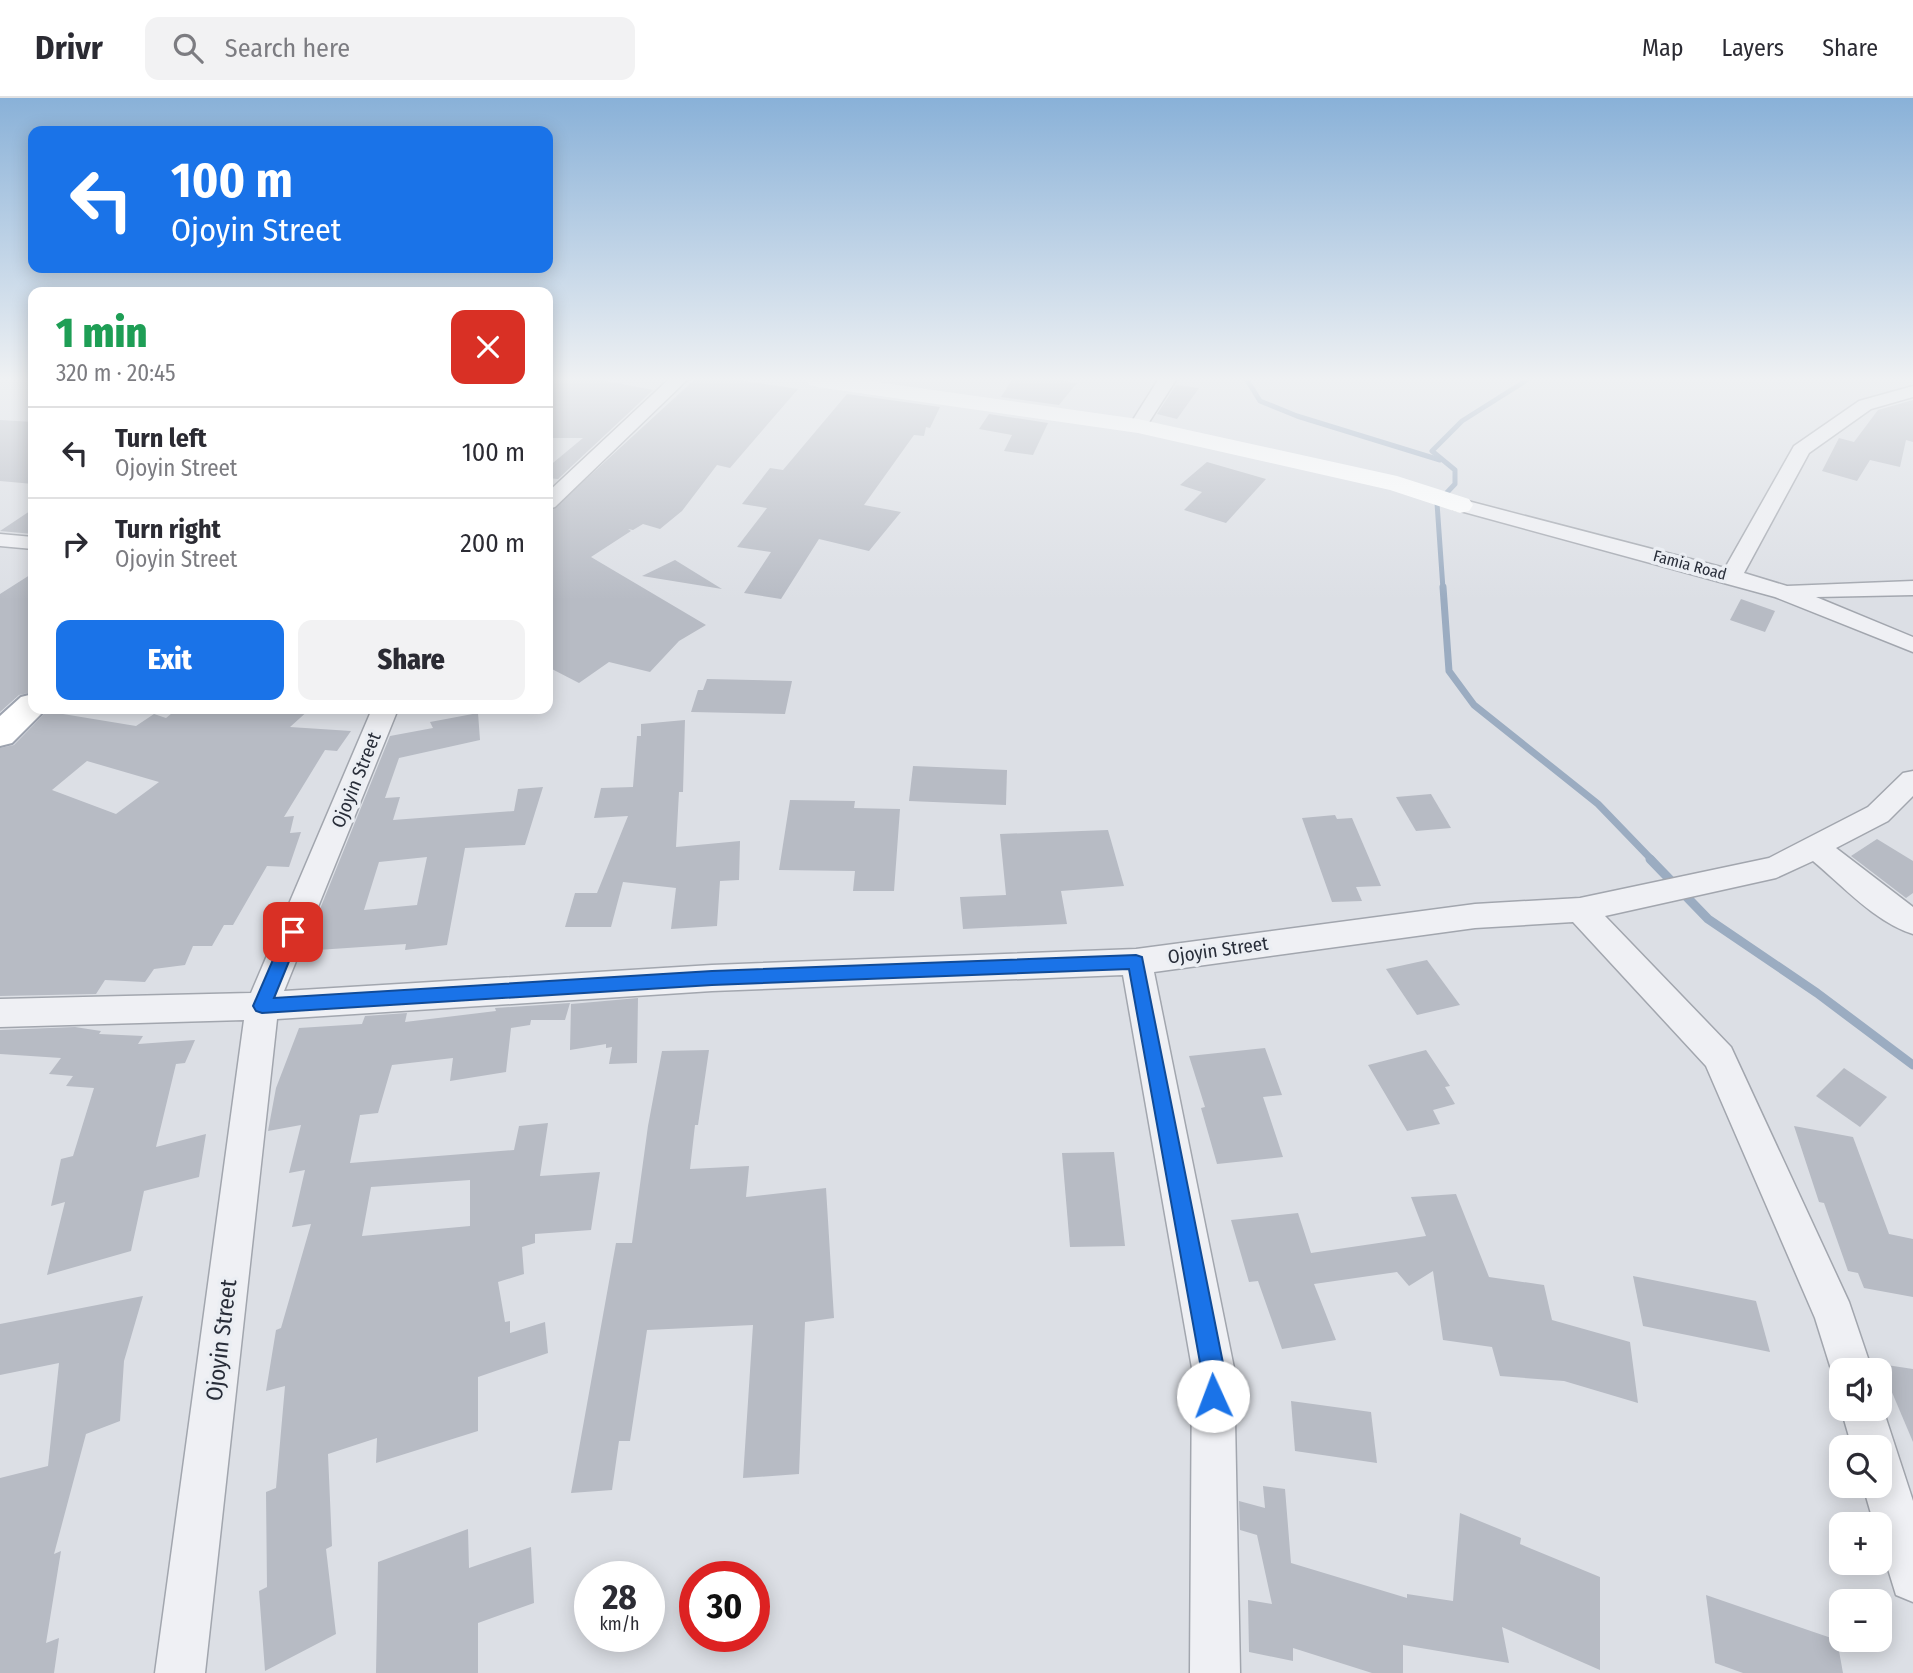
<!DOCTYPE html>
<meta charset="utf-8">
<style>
body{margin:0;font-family:"Fira Sans Condensed",sans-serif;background:#f2f2f3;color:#2b2b33;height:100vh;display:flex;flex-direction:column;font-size:26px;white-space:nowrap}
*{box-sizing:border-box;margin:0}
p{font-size:23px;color:#7c7c81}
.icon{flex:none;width:38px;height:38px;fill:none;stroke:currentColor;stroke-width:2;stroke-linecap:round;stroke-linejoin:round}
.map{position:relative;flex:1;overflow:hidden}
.details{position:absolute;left:28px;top:189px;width:525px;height:427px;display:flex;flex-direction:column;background:#fff;border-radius:14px;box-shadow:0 4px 18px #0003}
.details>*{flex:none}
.guide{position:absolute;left:28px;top:28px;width:525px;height:147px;border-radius:14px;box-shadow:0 4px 18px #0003;background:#1a73e8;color:#fff;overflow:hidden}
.buttons{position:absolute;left:1829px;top:1260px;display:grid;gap:14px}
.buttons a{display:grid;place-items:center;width:63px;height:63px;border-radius:14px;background:#fff;box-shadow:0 4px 18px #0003;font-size:35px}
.speed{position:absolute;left:574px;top:1463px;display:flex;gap:14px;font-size:35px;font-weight:700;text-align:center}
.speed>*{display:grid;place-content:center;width:91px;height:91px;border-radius:50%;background:#fff;box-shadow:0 4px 18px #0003;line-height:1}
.speed small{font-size:18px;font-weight:400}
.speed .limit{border:10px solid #d22;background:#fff;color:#111}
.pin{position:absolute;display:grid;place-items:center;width:60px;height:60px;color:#fff;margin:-30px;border-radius:14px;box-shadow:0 4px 10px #0006}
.me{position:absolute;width:77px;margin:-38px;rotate:358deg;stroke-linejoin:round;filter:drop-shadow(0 0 5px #0008)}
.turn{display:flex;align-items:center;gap:24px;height:147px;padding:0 28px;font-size:32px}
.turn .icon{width:91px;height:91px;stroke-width:2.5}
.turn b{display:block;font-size:49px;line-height:60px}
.round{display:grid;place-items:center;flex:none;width:74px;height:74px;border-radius:14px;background:#f2f2f3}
.summary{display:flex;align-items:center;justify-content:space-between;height:119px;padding:0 28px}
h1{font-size:42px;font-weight:800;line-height:52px;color:#1e9e55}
.button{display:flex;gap:14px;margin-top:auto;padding:14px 28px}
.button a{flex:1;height:80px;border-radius:14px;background:#1a73e8;color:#fff;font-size:28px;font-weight:800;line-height:80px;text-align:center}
.button a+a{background:#f2f2f3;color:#2b2b33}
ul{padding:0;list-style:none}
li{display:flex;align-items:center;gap:21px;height:91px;padding:0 28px;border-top:2px solid #e1e1e2}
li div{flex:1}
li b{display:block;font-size:26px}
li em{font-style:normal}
header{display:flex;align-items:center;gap:42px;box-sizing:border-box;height:98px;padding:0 35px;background:#fff;border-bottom:2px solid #e1e1e2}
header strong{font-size:33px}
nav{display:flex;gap:38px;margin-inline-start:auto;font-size:24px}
.search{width:490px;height:63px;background:#f2f2f3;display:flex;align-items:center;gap:18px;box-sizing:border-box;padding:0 24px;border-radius:14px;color:#7c7c81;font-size:26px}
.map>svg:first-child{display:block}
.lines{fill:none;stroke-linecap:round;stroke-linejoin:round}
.stream-far2{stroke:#9bacc1;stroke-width:5}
.stream-far1{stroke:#9bacc1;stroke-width:7}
.stream{stroke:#9bacc1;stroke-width:9}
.building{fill:#b7bbc4;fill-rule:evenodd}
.street-casing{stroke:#a2a6ae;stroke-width:3}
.primary-casing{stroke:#9da3af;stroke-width:4}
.street{fill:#eff0f4;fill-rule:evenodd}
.secondary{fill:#fff;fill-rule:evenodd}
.primary{fill:#fff;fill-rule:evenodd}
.route{fill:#1a73e8;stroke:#114b97;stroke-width:2}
.labels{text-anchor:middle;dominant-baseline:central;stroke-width:7;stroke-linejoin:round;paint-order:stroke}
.far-street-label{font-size:16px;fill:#282d39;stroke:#ebeef3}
.street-label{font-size:19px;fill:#282d39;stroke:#ebeef3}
.near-street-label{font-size:23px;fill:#282d39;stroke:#ebeef3}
</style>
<header>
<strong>Drivr</strong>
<div class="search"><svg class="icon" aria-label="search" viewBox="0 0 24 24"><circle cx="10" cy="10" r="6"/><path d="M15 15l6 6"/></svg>Search here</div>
<nav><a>Map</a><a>Layers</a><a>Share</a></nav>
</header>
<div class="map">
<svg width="1913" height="1575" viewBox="0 0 1913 1575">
<rect width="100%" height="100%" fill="#dcdfe5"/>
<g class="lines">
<!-- stream-far2 -->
<g class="stream-far2">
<path d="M1247,282L1260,303L1297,318L1440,362"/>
<path d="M1443,491L1437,405L1455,386V372L1432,353L1462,323L1527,282"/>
</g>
<!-- stream-far1 -->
<path class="stream-far1" d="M1443,489L1449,573L1474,607L1598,706L1652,762"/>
<!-- stream -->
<path class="stream" d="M1650,761L1708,821L1817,895L1913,967"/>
</g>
<!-- building -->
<g class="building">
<path d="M548,282H601L653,292L558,381L548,380V369L583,340H548Z"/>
<path d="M694,282H738L798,291L730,370L717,367L682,413L660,431L643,426L633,432L628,431L631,433L591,459L706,527L679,543L650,574L609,564L579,585L548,569V416Z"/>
<path d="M1012,282H1059L1077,285L1059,307L1001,299Z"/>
<path d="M1176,287L1199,290L1177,321L1157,316Z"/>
<path d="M847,296L940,309L930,330L926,329L924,338L914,337L864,407L901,414L869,453L819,441L781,501L744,495L771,454L737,449L767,410L742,406L770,370L783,372Z"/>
<path d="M1913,302V344L1906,342L1900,369L1870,362L1857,383L1822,373L1839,340L1854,344L1878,312Z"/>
<path d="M989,316L1048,325L1033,357L1004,353L1012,337L979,331Z"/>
<path d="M0,322L33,324V386L0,383Z"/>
<path d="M1207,364L1266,381L1226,425L1184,412L1202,394L1180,387Z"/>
<path d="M33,411V436L0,433Z"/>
<path d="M675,462L722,491L642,478Z"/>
<path d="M33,475V594L19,597L0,614V496Z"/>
<path d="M1741,501L1775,513L1765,534L1730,522Z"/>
<path d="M707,581L792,583L785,616L691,614L698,592H703Z"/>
<path d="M49,611H70L63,616L136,628L154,616L166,620L177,611H310L290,629L351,633L337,653L325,652L284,719L294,718L290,735L301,734L289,769L267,768L233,827H224L212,848H193L185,867L154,871L145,884L105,882L96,896L0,898V650L14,647ZM87,663L159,684L116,716L52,692Z"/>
<path d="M478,615L480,642L399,660L385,700L400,699L393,722L514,713L518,691L543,689L525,747L465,750L447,847L405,852L406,846L303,853L390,638L433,630L430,624ZM427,759L417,807L364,812L379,764Z"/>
<path d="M685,622L683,694H679L676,749L740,743L739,782L720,783L717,828L671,831L676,790L623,784L611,829H565L575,795H597L628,718L594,720L601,690L633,689L637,638H641V626Z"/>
<path d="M913,668L1007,672L1006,707L909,703Z"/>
<path d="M1431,696L1451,730L1416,733L1396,699Z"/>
<path d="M790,702L855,703L854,710L900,711L894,793H853L855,773L779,772Z"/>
<path d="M1335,717L1337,721L1352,720L1381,788L1356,789L1362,803L1332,804L1302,720Z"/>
<path d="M1108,732L1124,788L1061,793L1067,826L963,831L960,799L1006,797L1000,736Z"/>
<path d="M1877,741L1913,763V795L1906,800L1851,758Z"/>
<path d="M1427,862L1460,907L1417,917L1386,871Z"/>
<path d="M638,900L637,965L609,966L612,949L606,950V946L570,952L571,906Z"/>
<path d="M570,905L565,922H531L530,927L511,930L506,974L450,983L453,960L392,967L378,1015L360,1017L350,1065L514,1052L519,1028L548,1025L540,1078L600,1074L591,1132L535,1136V1145L522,1149L524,1176L498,1184L505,1224L510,1223V1235L545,1224L548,1255L478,1279V1333L376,1365L377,1340L328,1356L332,1448L326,1451L336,1536L265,1573L259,1493L267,1489L266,1394L276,1390L285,1288L266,1293L276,1232L281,1230L311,1126L292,1129L305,1072L289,1075L301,1027L268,1033L276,990L299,930L362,926L365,918L407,915L405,924L496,913L495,910ZM470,1082V1128L362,1138L371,1089Z"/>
<path d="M75,929L101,933L99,936L143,938L138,946L195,942L185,965L176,966L156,1049L206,1036L199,1079L144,1093L131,1153L47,1177L65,1104L51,1108L61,1061L73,1058L94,990L66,988L73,978L49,976L61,960L0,956V932Z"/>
<path d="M1265,950L1282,997L1263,999L1283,1059L1217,1066L1201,1010L1205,1009L1189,958Z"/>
<path d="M709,952L698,1027H695L690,1071L749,1068L746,1099L826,1090L834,1220L805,1224L799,1376L743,1380L753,1227L647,1232L630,1343H619L612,1392L571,1395L616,1145H632L648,1028L662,953Z"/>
<path d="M1426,952L1450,988L1445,989L1455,1006L1433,1012L1440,1026L1407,1033L1368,967Z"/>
<path d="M1844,970L1887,999L1860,1029L1816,998Z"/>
<path d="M1794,1028L1853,1039L1889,1136L1913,1141V1199L1864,1190L1858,1175L1848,1173L1824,1105L1819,1104Z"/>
<path d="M1114,1054L1125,1148L1070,1149L1062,1055Z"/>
<path d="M1456,1096L1489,1179L1544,1187L1552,1222L1630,1244L1638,1305L1564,1283L1500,1278L1492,1249L1443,1242L1433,1173L1409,1188L1397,1174L1314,1186L1336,1242L1282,1251L1258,1183L1249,1184L1231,1122L1298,1115L1311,1155L1426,1138L1411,1099Z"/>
<path d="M1633,1178L1756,1203L1770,1254L1643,1228Z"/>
<path d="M143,1198L124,1263L120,1323L86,1336L54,1456L61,1453L46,1545L59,1540L54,1575H0V1380L48,1368L59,1265L0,1277V1226Z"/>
<path d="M1880,1266L1913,1271V1344Z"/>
<path d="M1291,1303L1371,1314L1377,1365L1295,1353Z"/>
<path d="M1263,1388L1285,1391L1291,1465L1407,1500V1496L1453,1503L1460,1415L1521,1440L1520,1446L1600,1479V1572L1502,1529L1509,1565L1403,1547V1575H1372L1293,1550V1563L1249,1554L1248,1502L1272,1506L1257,1437L1240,1432L1239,1403L1265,1410Z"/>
<path d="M468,1431L469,1470L531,1449L534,1505L478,1525V1575H376L378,1464Z"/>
<path d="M1706,1497L1837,1542L1843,1575H1743L1715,1565Z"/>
</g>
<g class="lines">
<defs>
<g id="street">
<path d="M668,282H687L555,409L548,411V394Z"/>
<path d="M1158,282H1176L1144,332H1132L1129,328Z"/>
<path d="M1913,288V299L1871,311L1809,355L1744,475L1787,488L1913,483V497L1816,499L1913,539V554L1775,499L1453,411L1450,407L1453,403L1460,401L1725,470L1794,348L1859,303Z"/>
<path d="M0,436L33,439V451L0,448Z"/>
<path d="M372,611H398L284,893L712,867L1136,851L1475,806L1580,800L1769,760L1868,709L1903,675L1913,673V698L1888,723L1836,750L1913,809V836C1875,824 1843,788 1813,763L1776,780L1605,818L1731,949L1849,1204L1872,1272H1841V1289L1836,1287L1815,1220L1706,968L1573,824L1475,830L1154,874L1234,1270L1240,1575H1190L1192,1270L1123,877L712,893L277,921L205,1575H155L244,922L0,929V901L251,895Z"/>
<path d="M1880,1302L1913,1403V1504L1896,1497L1880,1445V1426H1874L1863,1388H1880V1349H1852L1841,1311H1880Z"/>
</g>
<path id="primary" d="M33,596V611H46L12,645L0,648V618L21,599Z"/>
</defs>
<!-- street casing -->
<use href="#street" class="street-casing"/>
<!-- primary casing -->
<use href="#primary" class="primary-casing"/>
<!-- street -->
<use href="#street" class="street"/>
<!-- secondary -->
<path class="secondary" d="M806,282H863L1138,321L1397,378L1469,401L1473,407L1469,413L1460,415L1390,392L1138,335L817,289L809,287Z"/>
<!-- primary -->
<use href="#primary" class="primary"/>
</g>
<!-- sky -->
<linearGradient id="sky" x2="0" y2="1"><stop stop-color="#89b1d8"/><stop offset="0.56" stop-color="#eff1f3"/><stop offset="1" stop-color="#eff1f3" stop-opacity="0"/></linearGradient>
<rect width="1913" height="502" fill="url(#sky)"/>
<!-- route -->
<path class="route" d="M293,827L299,829L301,834L274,900L712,873L1136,857L1142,859L1224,1270V1298L1221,1306L1213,1309L1205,1306L1201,1298V1270L1129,871L712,887L262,915L256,913L253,908L285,834L287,829Z"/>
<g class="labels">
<!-- far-street labels -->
<g class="far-street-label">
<text transform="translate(1690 467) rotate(15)">Famia Road</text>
</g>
<!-- street labels -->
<g class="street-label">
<text transform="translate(356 682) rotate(-68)">Ojoyin Street</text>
<text transform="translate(1218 852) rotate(-8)">Ojoyin Street</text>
</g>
<!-- near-street labels -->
<g class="near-street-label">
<text transform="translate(221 1242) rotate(-83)">Ojoyin Street</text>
</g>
</g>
</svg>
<div class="buttons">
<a><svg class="icon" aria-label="sound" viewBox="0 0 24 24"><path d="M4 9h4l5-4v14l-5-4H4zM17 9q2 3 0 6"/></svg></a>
<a><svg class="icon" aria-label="search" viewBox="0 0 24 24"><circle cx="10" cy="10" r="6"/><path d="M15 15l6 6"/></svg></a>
<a>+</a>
<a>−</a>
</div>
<div class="speed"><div>28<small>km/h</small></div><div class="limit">30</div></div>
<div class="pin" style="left:293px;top:834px;background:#d93025"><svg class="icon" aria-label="arrive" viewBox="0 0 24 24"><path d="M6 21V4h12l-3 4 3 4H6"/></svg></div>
<svg class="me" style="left:1213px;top:1298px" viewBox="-20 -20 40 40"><circle r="19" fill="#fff"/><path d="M0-13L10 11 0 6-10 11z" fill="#1a73e8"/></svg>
<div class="guide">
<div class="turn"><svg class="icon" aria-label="left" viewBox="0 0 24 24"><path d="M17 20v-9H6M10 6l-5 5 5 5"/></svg><div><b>100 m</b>Ojoyin Street</div></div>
</div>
<section class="details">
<div class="summary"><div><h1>1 min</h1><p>320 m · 20:45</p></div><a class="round" style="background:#d93025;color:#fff"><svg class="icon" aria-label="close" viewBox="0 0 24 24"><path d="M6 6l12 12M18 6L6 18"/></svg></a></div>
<ul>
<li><svg class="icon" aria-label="left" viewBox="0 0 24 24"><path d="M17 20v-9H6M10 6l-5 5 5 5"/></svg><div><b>Turn left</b><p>Ojoyin Street</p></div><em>100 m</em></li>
<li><svg class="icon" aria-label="right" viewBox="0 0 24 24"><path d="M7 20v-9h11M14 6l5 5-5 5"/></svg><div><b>Turn right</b><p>Ojoyin Street</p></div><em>200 m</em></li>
</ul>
<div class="button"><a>Exit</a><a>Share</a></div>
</section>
</div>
